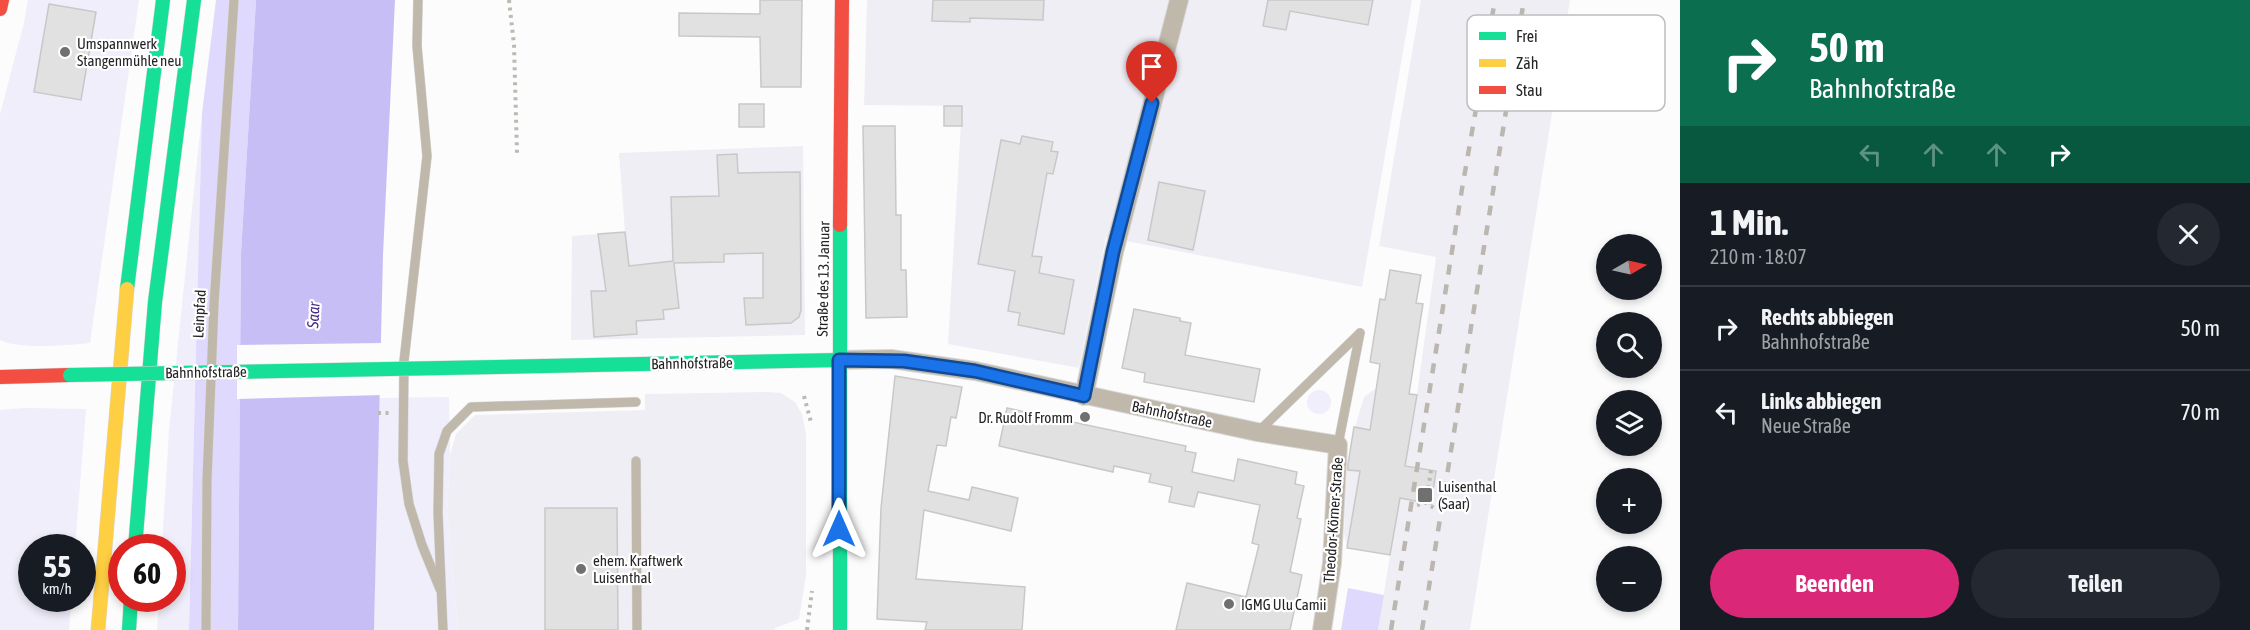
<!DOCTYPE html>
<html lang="de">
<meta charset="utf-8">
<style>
body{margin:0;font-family:"Asap Condensed",sans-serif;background:#242831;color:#f1f3f6;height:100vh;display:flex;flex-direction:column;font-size:22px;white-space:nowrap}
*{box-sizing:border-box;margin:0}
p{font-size:20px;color:#9ea1a6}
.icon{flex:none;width:33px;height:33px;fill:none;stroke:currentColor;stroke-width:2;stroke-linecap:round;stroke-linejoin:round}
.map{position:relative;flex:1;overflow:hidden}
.drawer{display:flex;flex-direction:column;background:#171b24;width:570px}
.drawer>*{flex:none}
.top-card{background:#0b6e4f;color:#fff;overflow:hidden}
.needle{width:39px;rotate:81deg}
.fabs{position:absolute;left:1596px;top:234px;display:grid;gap:12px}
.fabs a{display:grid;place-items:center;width:66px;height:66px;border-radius:50%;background:#171b24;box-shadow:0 3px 9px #0003;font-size:30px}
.speed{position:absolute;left:18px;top:534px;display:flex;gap:12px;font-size:30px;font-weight:700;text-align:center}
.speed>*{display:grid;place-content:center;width:78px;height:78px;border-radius:50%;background:#171b24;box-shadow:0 3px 9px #0003;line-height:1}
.speed small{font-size:15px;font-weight:400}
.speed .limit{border:9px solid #d22;background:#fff;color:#111}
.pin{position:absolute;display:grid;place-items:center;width:51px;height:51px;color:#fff;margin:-62px -26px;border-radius:50% 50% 50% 0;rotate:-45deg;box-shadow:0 0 6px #0007}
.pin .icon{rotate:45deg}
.me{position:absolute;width:66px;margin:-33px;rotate:0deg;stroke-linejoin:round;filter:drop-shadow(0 0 4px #0008)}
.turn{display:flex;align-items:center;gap:21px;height:126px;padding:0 30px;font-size:27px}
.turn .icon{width:78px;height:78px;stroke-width:2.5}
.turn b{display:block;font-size:42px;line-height:51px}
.lanes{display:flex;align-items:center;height:57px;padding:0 30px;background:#0003;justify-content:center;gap:30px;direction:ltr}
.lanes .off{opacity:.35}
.round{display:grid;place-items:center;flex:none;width:63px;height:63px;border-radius:32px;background:#242831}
.summary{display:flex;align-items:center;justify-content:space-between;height:102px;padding:0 30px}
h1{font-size:36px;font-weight:700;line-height:45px}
.action{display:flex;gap:12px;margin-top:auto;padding:12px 30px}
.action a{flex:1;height:69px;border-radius:36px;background:#db2777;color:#fff;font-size:24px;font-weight:700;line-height:69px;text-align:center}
.action a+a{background:#242831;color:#f1f3f6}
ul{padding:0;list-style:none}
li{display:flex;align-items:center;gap:18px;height:84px;padding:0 30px;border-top:2px solid #363941}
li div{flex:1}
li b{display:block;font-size:22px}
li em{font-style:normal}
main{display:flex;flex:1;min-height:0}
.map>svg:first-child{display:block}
.built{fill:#f0eef5}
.green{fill:#efeefa}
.forest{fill:#ded9fd}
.water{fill:#c8bef6}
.pier{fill:#fcfcfd}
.building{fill:#e1e1e2;stroke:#c8c8c9;stroke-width:1.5}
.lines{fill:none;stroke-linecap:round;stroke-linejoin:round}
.lane-casing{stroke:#d9d9db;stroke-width:10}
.street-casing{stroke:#d9d9db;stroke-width:20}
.fast-casing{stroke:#d9d9db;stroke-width:15}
.slow-casing{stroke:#d9d9db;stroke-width:15}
.jam-casing{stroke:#d9d9db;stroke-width:15}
.path{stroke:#bdb9b2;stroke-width:4;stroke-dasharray:3 4.5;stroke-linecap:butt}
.lane{stroke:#c0b9ab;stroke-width:9}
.street{stroke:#c0b9ab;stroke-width:18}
.fast{stroke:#16e098;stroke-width:14}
.slow{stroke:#ffcf43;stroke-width:14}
.jam{stroke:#f24e42;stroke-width:14}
.rail{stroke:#bbb7b0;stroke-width:4.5;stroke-dasharray:10 10;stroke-linecap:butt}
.fast-bridge-casing{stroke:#d9d9db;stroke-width:15;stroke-linecap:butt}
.fast-bridge{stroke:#16e098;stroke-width:14}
.route-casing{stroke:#114b97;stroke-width:15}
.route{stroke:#1a73e8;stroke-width:10}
.poi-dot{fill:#707071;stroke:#fff;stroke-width:2}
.labels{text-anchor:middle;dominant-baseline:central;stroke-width:4.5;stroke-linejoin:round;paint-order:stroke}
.poi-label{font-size:15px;fill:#242426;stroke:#fff;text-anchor:start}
.street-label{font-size:15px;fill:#242426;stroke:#fff}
.water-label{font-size:16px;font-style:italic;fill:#452b86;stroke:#fff}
.key{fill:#fff;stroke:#bdbdbe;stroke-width:1.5}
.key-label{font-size:16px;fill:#242426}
</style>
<main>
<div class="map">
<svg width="1680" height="630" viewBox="0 0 1680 630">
<rect width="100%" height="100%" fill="#fcfcfd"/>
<!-- built -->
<g class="built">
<path d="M867,0H1412L1362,287L1106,237L1079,368L948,344L962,106L864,105Z"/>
<path d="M1421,0H1570L1470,630H1378L1390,555L1347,548L1344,533L1347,469L1355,427L1364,397L1376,388L1417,394L1436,257L1379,246Z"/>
<path d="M803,146L805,335L571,340L572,236L625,232L619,153Z"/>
<path d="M768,392L781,393L795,402L802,414L806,434V575L799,619L775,628V630H458L447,512L450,455L456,434L475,415L645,410V394Z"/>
</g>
<!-- green -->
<g class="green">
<path d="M28,0H139L90,343C66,345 21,350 0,340V114L24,23Z"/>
<path d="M202,113L189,630H157L159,599L172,598V548L162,547L169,430Z"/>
<circle cx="1319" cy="402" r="12"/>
<path d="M449,397L450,455L447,512L458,630H374L378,398Z"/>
<path d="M24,408L86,409L75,547L32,548V598L71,599L69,630H0V410Z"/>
</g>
<!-- forest -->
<g class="forest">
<path d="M216,0H256L241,253L238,630H189L202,113Z"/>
<path d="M1348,588L1384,595L1378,630H1341Z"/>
</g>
<!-- water -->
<path class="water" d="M256,0H395L383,255L374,630H238L241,253Z"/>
<!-- pier -->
<path class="pier" d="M383,343L382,395L237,399V345Z"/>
<!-- building -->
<g class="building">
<path d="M760,0H802L801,87H761L760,37L679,36V13L760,14Z"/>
<path d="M933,0H1044L1043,20L970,18V22L932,21Z"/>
<path d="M1268,0H1373L1368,25L1290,11L1286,30L1263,26Z"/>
<path d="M49,4L96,12L81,100L34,92Z"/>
<rect x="739" y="104" width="25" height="23"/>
<rect x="944" y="106" width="18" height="20"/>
<path d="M863,126H895L896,215H901V270H906L907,317L866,318Z"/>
<path d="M1022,136L1053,142L1051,151L1058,152L1053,174L1047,173L1032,256L1042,257L1039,273L1074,280L1064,334L1018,325L1020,313L1008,311L1015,271L978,264L1001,140L1020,144Z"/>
<path d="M737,154L738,173L800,172L801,310L799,317L791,323L746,325L744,298H763V253L724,254V262L674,263L679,308L663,310L664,319L636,321L637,334L594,337L591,291H606L598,234L625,232L629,266L673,261L671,197L719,196L717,155Z"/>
<path d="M1159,182L1205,191L1193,250L1148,240Z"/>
<path d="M1390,270L1421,275L1416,303L1423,304L1409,394L1417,395L1405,466L1436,471L1431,504L1400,498L1390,555L1347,548L1360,471L1348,470V464L1354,427L1370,430L1380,364L1370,362L1380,299L1385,300Z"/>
<path d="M1134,309L1180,318V321L1191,323L1185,355L1260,369L1254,402L1144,382L1145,373L1122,368Z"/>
<path d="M895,376L962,387L956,418L951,417L946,446L937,445L928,491L969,500L972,487L1018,498L1011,531L924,510L916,579L1025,587L1022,630H925L927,622L877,619L881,508Z"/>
<path d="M1007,408L1186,446L1185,451L1196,453L1192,472L1234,481L1238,459L1297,472L1295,484L1304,486L1297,518L1301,519L1290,572L1302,575L1290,630H1176L1187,583L1246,597L1259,545L1252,543L1260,505L1198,492L1194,507L1169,502L1172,487L1149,482L1151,474L1114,466L1113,472L999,446Z"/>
<path d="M545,508H617L618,630H545Z"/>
</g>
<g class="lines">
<defs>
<g id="lane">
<path d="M418,0L417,46L427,156L404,361L403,461L409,504L422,545L440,589"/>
<path d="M1259,431L1360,333"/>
<path d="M1338,445L1360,333"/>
<path d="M636,461L637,630"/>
<path d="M206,630L207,480L214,304L234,0"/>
<path d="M443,630L438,513L439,454L447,431L471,407L636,402"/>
</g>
<g id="street">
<path d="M839,360L891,359L975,371L1257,432L1338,445L1332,563L1322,630"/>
<path d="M1084,396L1114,252L1179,0"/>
</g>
<g id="fast">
<path d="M127,289L163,0"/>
<path d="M544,366L839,360"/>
<path d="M135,548L155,302L194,0"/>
<path d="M129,630L131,598"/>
<path d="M840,630V225"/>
</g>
<path id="slow" d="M98,630L127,289"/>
<g id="jam">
<path d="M0,9L2,0"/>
<path d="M840,225L842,0"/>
<path d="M0,377L70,375"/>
</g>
</defs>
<!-- lane casing -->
<use href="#lane" class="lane-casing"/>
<!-- street casing -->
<use href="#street" class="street-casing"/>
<!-- fast casing -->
<use href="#fast" class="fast-casing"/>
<!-- slow casing -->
<use href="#slow" class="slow-casing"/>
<!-- jam casing -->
<use href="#jam" class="jam-casing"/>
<!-- path -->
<g class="path">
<path d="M509,0L514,45L517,153"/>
<path d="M804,396L811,422"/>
<path d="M378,413H389"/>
<path d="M1426,503L1431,470"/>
<path d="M1417,505L1426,503L1434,508"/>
<path d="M807,630L812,591"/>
</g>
<!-- lane -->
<use href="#lane" class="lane"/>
<!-- street -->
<use href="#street" class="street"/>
<!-- fast -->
<use href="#fast" class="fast"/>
<!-- slow -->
<use href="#slow" class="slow"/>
<!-- jam -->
<use href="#jam" class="jam"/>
<!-- rail -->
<g class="rail">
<path d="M1391,630L1462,189L1495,0"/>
<path d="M1422,630L1524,0"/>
</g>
<defs>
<path id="fast-bridge" d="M70,375L544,366"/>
</defs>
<!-- fast-bridge casing -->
<use href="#fast-bridge" class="fast-bridge-casing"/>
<!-- fast-bridge -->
<use href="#fast-bridge" class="fast-bridge"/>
</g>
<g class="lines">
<defs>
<path id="route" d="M839,529V360L904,361L975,371L1084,396L1113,252L1152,103"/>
</defs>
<!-- route casing -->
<use href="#route" class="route-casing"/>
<!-- route -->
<use href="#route" class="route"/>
</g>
<!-- markers -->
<g class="poi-dot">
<circle cx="65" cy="52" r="6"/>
<circle cx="1085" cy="417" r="6"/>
<rect x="1417" y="487" width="16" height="16" rx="3"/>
<circle cx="581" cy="569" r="6"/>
<circle cx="1229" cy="604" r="6"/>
</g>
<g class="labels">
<!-- poi labels -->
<g class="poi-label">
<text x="77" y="43">Umspannwerk<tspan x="77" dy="17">Stangenmühle neu</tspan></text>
<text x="1073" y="417" text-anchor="end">Dr. Rudolf Fromm</text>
<text x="1438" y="486">Luisenthal<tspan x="1438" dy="17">(Saar)</tspan></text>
<text x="593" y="560">ehem. Kraftwerk<tspan x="593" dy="17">Luisenthal</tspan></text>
<text x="1241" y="604">IGMG Ulu Camii</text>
</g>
<!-- street labels -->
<g class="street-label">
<text transform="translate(823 279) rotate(-89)">Straße des 13. Januar</text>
<text transform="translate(199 314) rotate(-87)">Leinpfad</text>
<text transform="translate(692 363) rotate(-1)">Bahnhofstraße</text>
<text transform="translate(206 372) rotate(-1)">Bahnhofstraße</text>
<text transform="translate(1172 414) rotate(12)">Bahnhofstraße</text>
<text transform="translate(1333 520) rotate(-86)">Theodor-Körner-Straße</text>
</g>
<!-- water labels -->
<g class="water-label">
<text transform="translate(313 315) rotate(-87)">Saar</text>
</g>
</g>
<!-- legend -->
<rect x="1467" y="15" width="198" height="96" rx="9" class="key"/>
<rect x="1479" y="32" width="27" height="8" fill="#16e098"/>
<rect x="1479" y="59" width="27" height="8" fill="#ffcf43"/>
<rect x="1479" y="86" width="27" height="8" fill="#f24e42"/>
<g class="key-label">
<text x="1516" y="42">Frei</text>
<text x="1516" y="69">Zäh</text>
<text x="1516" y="96">Stau</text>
</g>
</svg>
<div class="fabs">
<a><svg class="needle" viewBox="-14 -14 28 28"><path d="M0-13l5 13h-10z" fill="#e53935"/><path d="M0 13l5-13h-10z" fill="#9ea1a6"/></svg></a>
<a><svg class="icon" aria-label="search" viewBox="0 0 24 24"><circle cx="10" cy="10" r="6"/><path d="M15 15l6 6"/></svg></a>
<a><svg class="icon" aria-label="layers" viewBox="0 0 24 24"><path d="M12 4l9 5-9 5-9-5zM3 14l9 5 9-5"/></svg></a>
<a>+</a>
<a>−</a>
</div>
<div class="speed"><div>55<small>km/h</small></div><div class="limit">60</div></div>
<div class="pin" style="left:1152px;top:103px;background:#d93025"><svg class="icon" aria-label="arrive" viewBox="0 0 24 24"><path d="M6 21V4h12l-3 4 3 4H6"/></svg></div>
<svg class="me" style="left:839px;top:529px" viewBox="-20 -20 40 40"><path d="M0-17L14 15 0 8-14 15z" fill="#1a73e8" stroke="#fff" stroke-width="4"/></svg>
</div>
<section class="drawer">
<div class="top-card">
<div class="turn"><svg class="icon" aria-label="right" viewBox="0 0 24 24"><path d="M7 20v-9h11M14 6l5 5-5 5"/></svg><div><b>50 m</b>Bahnhofstraße</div></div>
<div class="lanes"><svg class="icon off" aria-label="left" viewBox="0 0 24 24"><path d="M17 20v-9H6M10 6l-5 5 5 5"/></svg><svg class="icon off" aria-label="ahead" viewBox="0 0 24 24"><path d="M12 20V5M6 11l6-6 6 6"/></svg><svg class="icon off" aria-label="ahead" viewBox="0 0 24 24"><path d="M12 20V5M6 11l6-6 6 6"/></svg><svg class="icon" aria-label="right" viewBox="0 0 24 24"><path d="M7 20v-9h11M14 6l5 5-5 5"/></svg></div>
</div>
<div class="summary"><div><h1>1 Min.</h1><p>210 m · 18:07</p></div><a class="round"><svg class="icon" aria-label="close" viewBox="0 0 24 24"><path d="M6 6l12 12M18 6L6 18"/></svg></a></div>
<ul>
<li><svg class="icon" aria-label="right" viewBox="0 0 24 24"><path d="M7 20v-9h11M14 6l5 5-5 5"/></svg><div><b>Rechts abbiegen</b><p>Bahnhofstraße</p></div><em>50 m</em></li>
<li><svg class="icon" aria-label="left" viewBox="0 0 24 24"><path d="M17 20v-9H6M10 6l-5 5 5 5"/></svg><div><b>Links abbiegen</b><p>Neue Straße</p></div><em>70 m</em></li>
</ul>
<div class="action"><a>Beenden</a><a>Teilen</a></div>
</section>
</main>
